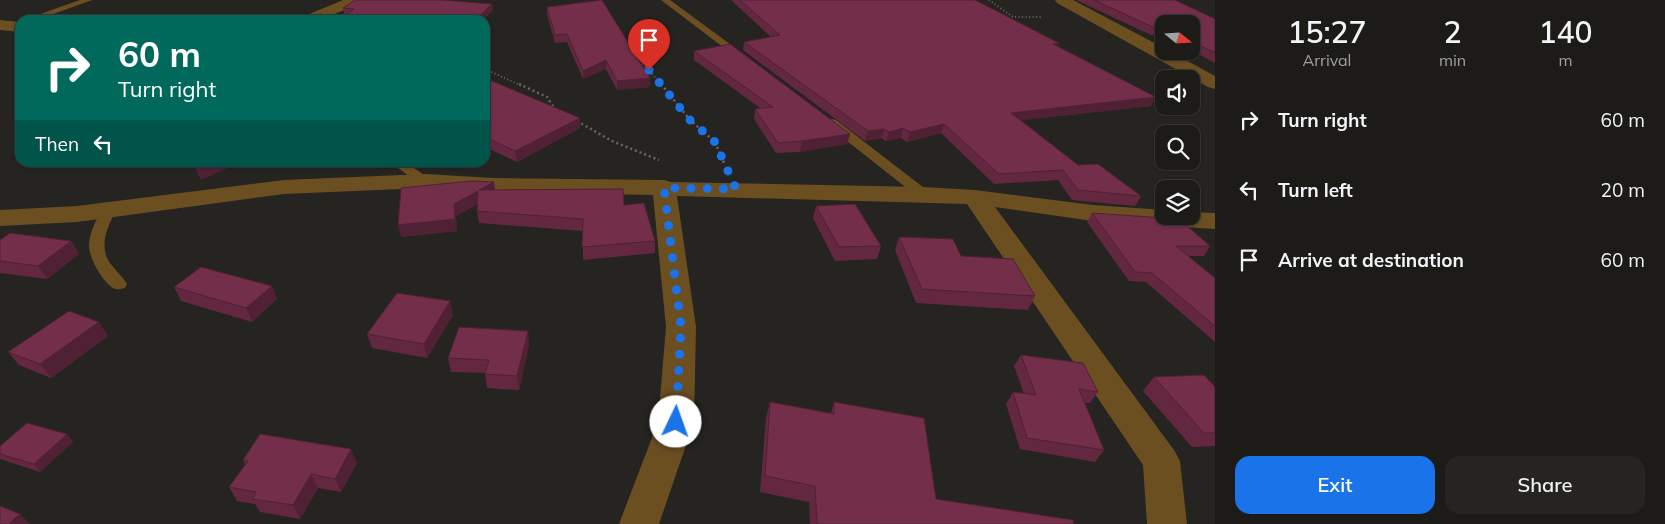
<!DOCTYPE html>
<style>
body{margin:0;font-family:Mulish,sans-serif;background:#252421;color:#f1f3f6;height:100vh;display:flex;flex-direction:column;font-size:19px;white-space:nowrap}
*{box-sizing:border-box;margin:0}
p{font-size:16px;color:#a0a1a2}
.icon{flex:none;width:28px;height:28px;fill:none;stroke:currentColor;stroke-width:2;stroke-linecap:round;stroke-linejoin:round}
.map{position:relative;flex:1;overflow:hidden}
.drawer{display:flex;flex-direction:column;background:#1c1b18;width:450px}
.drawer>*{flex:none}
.banner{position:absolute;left:15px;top:15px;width:475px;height:152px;border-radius:15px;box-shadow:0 1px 4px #0004,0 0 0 1px #3a3937;background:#00695c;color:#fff;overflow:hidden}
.needle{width:32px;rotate:108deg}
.buttons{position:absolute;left:1155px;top:15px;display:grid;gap:10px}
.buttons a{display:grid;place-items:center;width:45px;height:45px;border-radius:10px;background:#1c1b18;box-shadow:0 1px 4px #0004,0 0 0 1px #3a3937;font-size:25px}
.pin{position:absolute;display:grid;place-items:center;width:42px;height:42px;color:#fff;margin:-51px -21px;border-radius:50% 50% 50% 0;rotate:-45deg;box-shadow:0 0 5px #0007}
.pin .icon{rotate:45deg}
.me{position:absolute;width:55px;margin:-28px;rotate:3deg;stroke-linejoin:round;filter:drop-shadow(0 0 4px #0008)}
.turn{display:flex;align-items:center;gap:18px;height:105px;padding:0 20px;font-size:22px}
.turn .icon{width:65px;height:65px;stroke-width:2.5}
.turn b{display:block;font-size:35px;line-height:42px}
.then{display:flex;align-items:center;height:48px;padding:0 20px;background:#0003;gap:10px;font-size:19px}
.eta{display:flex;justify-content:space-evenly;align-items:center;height:85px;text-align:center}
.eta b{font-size:30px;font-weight:600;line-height:35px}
.button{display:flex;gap:10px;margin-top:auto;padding:10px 20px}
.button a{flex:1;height:58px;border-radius:15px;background:#1a73e8;color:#fff;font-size:20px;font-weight:600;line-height:58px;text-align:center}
.button a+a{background:#252421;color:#f1f3f6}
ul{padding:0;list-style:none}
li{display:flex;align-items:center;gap:15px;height:70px;padding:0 20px}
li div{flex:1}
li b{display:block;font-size:19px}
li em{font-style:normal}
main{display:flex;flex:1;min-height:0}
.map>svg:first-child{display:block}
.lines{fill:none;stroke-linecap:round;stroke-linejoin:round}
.path-far1{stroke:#686764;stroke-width:2;stroke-dasharray:1 2.5;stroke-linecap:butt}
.path{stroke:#686764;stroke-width:2.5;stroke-dasharray:2 3;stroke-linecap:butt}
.service{fill:#6b4f21;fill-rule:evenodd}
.minor{fill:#6b4f21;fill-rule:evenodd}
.wall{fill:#632840}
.shaded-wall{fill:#502034}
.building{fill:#732e4a;stroke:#502034}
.route{stroke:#1a73e8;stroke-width:9;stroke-dasharray:0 16.2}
</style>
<main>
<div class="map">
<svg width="1215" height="524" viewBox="0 0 1215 524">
<rect width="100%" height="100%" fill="#252420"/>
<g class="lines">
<!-- path-far1 -->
<g class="path-far1">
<path d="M989,0L1013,17H1043"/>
<path d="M639,62L649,70L662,86"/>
<path d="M485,69L522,86"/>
</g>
<!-- path -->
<g class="path">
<path d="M519,84L547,97L554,108"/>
<path d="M661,84L690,120L715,142L724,163"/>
<path d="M577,121L612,141L659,160"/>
</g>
<!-- service -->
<g class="service">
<path d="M80,0H92L37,20H23Z"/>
<path d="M661,0H670L749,58L744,61L740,60Z"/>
<path d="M832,119L836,120L928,191L930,194L928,197H918L828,126L826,123L828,120Z"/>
<path d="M390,162H406L432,181L430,184H420Z"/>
<path d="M109,206L114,207L116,210C108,226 98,245 110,263C115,270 122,276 127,284L125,288C121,289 117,290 113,288C102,281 88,257 89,244C90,231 97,217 104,207Z"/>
</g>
<!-- minor -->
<g class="minor">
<path d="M343,0H363L361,3L320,20H299L302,17Z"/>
<path d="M1055,0H1073L1164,48V51H1169L1215,76V89L1208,87L1057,3Z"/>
<path d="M0,20L20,22V32L0,30Z"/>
<path d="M425,174L494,178L664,180L671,182L923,187L975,190L1093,205L1164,210V216H1191V212L1215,213V229L1093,221L995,207L1174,450L1180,461L1187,524H1147L1143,465L967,204L677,196L696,327L694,422L659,524H619L658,422L666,327L653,195L494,192L425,188L284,194L77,222L0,226V210L77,206L284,180Z"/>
</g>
</g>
<!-- wall -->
<g class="wall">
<path d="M355,0H450L449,1L492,4L493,10L483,20H339L346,15L344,14L343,8Z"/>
<path d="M731,0H975L1058,46L1151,106L1021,120L1078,165L1141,196L1135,206L1072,200L1058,180L994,184L941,133L907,142L901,138L886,141L882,138L865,141L743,50L744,42L771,37Z"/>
<path d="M1076,0H1175L1215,19V63L1191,50V24H1164V36L1161,34L1151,35Z"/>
<path d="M547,7L650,87L617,90L606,69L583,79L567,42L555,43L547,14Z"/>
<path d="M694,51L850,134L847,144L800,152L776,153L754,119L755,109L760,108L694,60Z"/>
<path d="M485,78L580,128L517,162L485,147Z"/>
<path d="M494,182L495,190L624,205L655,241V253L583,260V231L479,223L477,211L478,204L456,216L457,231L401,237Z"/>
<path d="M816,206L881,246L877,259L835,261L813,218Z"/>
<path d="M1092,213L1210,246L1204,256H1187L1215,278V342L1146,282L1129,281L1087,222Z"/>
<path d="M899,237L961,256L1035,296L1028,310L916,303L895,250Z"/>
<path d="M0,240L71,241L79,254L47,279L0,273Z"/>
<path d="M174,287L277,299L252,322L181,301Z"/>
<path d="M453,315L427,358L372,348L367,334Z"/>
<path d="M528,331L529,345L519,390L487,388L485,373L451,372L448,358Z"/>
<path d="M108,336L51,378L19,365L8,352Z"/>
<path d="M1021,355L1098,392L1090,403H1085L1104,450L1095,462L1020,449L1006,404L1013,392L1024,394L1014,366Z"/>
<path d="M1154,377L1215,387V446L1192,447L1143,391Z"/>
<path d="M770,402L831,413L834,402L936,499L1074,524H810L809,502L760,492L766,418Z"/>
<path d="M67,434L73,442L40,472L0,459V446Z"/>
<path d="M243,460L357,463L341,492L318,488L300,519L260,512L255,504L237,501L229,487L245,465Z"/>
</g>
<!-- shaded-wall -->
<g class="shaded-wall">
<path d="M492,4L493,10L483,20H475Z"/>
<path d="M606,60V69L583,79V71Z"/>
<path d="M650,78V87L617,90V81Z"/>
<path d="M1156,97L1151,106L1007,122L1011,113Z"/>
<path d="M580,118V128L517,162L515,151Z"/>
<path d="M944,124L941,133L907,142L910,132Z"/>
<path d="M903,128L901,138L886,141L889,132Z"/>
<path d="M884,129L882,138L865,141L868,131Z"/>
<path d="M850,134L847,144L800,152L802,141Z"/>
<path d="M213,162H241L201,180L196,170Z"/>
<path d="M494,182L495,194L479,190Z"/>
<path d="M478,191L480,203L456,216L457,231L401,237L398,225L454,204Z"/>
<path d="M71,241L79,254L47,279L38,266Z"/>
<path d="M272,286L277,299L252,322L246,308Z"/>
<path d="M450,301L453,315L427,358L424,344Z"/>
<path d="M99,322L108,336L51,378L40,364Z"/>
<path d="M528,331L529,345L519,390L517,376Z"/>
<path d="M67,434L73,442L40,472L34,464Z"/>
<path d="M351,449L357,463L341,492L335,479Z"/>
<path d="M311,474L318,488L300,519L293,505Z"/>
<path d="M20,514L30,524H9Z"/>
</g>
<!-- building -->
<g class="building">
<path d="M355,0H443L492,4L475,20H339L354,9L343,8Z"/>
<path d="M602,0L650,78L617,81L606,60L583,71L567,34L555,35L547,7Z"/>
<path d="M740,0H975L1059,43L1053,44L1156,97L1011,113L1078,165L1098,164L1141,196L1078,190L1063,170L999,174L944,124L910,132L903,128L889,132L884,129L868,131L744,42L780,35Z"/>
<path d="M1094,0H1175L1215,19V53L1191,41V24H1164V27L1155,28Z"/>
<path d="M730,44L850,134L802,141L778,143L755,109L773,107L694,51Z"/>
<path d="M485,78L580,118L515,151L485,137Z"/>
<path d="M199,162H213L196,170Z"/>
<path d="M471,181L494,182L479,190L623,189L624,205L644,203L655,241L582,247L583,219L477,211L478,191L454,204L455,219L398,225L401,188Z"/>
<path d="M855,204L881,246L839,247L816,206Z"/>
<path d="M1092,213L1179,219L1210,246H1176L1215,278V326L1152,273L1135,272Z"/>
<path d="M10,233L71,241L38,266L0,261V240Z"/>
<path d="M899,237L953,239L961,256L1013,259L1035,296L922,289Z"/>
<path d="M201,267L272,286L246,308L174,287Z"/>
<path d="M397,293L450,301L424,344L367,334Z"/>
<path d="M69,311L99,322L40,364L8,352Z"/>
<path d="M459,327L528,331L517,376L485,374L489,360L448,358Z"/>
<path d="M1021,355L1083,363L1098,392L1079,389L1104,450L1027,438L1013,392L1036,395Z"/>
<path d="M1204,375L1215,387V433H1204L1154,377Z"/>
<path d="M770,402L834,414V402L924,418L936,499L1073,520L1074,524H817L815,486L765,476Z"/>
<path d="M27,423L67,434L34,464L0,454V446Z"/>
<path d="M260,434L351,449L335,479L311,474L293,505L252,499L256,492L229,487L248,461L243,460Z"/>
<path d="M0,506L20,514L9,524H0Z"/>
</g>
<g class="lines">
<!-- route -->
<path class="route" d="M649,70L690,120L715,142L736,189L664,188L681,327L676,422"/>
</g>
</svg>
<div class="buttons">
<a><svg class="needle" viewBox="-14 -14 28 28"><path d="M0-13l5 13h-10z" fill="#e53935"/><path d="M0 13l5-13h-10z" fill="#a0a1a2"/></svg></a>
<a><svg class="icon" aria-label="sound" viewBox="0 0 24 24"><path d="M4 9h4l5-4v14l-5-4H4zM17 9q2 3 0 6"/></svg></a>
<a><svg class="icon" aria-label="search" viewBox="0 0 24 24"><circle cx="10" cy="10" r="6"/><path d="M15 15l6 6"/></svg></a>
<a><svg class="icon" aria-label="layers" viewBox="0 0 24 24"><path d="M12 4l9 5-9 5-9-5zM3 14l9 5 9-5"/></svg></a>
</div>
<div class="pin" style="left:649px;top:70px;background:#d93025"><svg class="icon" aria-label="arrive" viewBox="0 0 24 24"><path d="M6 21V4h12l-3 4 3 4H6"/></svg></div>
<svg class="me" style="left:676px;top:422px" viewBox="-20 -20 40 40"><circle r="19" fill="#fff"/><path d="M0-13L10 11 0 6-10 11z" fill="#1a73e8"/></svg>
<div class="banner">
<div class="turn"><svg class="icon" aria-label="right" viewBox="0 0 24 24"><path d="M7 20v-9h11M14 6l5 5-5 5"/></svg><div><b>60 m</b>Turn right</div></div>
<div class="then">Then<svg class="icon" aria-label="left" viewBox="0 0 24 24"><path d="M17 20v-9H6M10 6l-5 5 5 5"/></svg></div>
</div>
</div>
<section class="drawer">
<div class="eta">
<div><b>15:27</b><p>Arrival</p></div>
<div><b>2</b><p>min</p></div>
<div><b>140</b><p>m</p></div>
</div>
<ul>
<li><svg class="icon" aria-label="right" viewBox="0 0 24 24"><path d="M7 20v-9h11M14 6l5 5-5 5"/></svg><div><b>Turn right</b></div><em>60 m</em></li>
<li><svg class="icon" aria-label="left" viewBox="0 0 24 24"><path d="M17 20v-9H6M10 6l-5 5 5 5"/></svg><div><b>Turn left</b></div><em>20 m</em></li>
<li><svg class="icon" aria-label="arrive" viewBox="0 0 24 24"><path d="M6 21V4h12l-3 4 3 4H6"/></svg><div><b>Arrive at destination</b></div><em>60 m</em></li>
</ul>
<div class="button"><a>Exit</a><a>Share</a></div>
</section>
</main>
